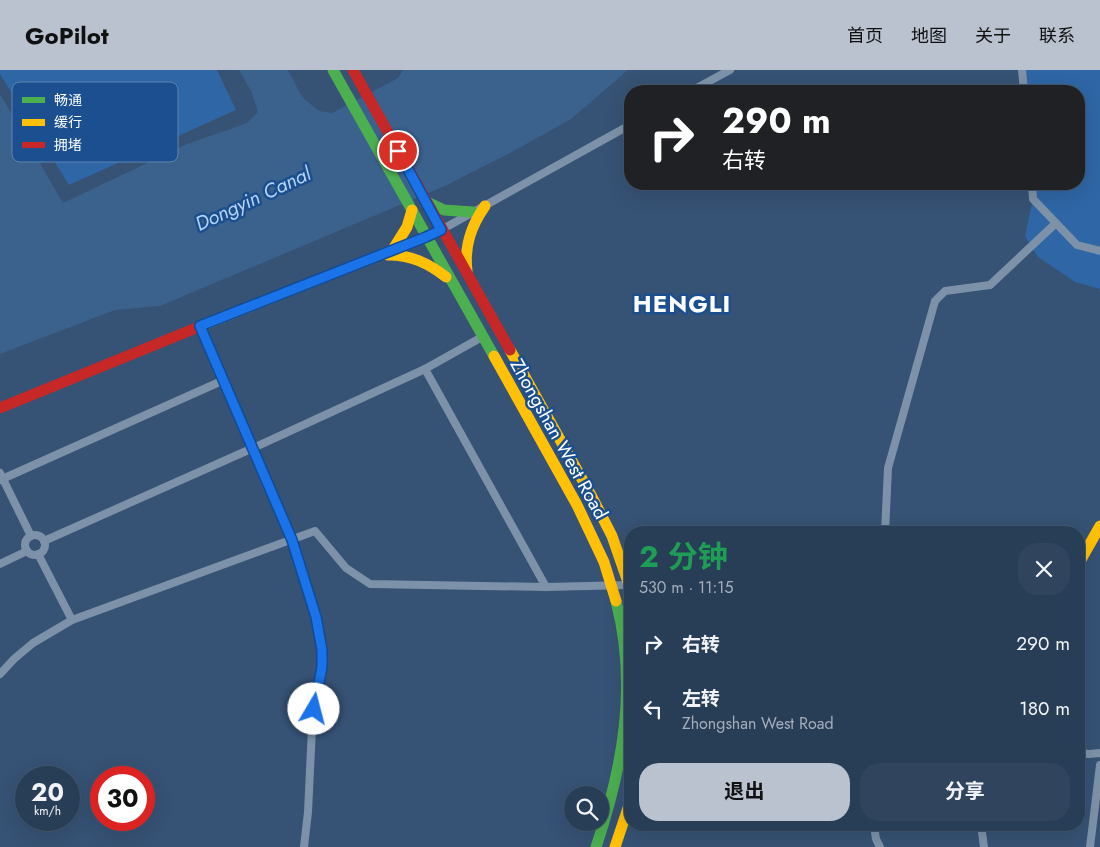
<!DOCTYPE html>
<html lang="zh">
<meta charset="utf-8">
<style>
body{margin:0;font-family:Jost,"Noto Sans SC",sans-serif;background:#30455d;color:#f1f3f6;height:100vh;display:flex;flex-direction:column;font-size:19px;white-space:nowrap}
*{box-sizing:border-box;margin:0}
p{font-size:16px;color:#a5aeba}
.icon{flex:none;width:28px;height:28px;fill:none;stroke:currentColor;stroke-width:2;stroke-linecap:round;stroke-linejoin:round}
.map{position:relative;flex:1;overflow:hidden}
.panel{position:absolute;left:624px;top:456px;width:461px;height:305px;display:flex;flex-direction:column;background:#283e57;border-radius:20px;box-shadow:0 5px 20px #0002,0 0 0 1px #44576d}
.panel>*{flex:none}
.top-card{position:absolute;left:624px;top:15px;width:461px;height:105px;border-radius:20px;box-shadow:0 5px 20px #0002,0 0 0 1px #44576d;background:#202124;color:#fff;overflow:hidden}
.fabs{position:absolute;left:564px;top:716px;display:grid;gap:10px}
.fabs a{display:grid;place-items:center;width:45px;height:45px;border-radius:50%;background:#283e57;box-shadow:0 5px 20px #0002,0 0 0 1px #44576d;font-size:25px}
.speed{position:absolute;left:15px;top:696px;display:flex;gap:10px;font-size:25px;font-weight:700;text-align:center}
.speed>*{display:grid;place-content:center;width:65px;height:65px;border-radius:50%;background:#283e57;box-shadow:0 5px 20px #0002,0 0 0 1px #44576d;line-height:1}
.speed small{font-size:12px;font-weight:400}
.speed .limit{border:8px solid #d22;background:#fff;color:#111}
.pin{position:absolute;display:grid;place-items:center;width:42px;height:42px;color:#fff;margin:-21px;border:2px solid #fff;border-radius:50%;box-shadow:0 1px 5px #0007}
.me{position:absolute;width:55px;margin:-28px;rotate:8deg;stroke-linejoin:round;filter:drop-shadow(0 0 4px #0008)}
.turn{display:flex;align-items:center;gap:18px;height:105px;padding:0 15px;font-size:22px}
.turn .icon{width:65px;height:65px;stroke-width:2.5}
.turn b{display:block;font-size:35px;line-height:42px}
.round{display:grid;place-items:center;flex:none;width:52px;height:52px;border-radius:20px;background:#30455d}
.summary{display:flex;align-items:center;justify-content:space-between;height:85px;padding:0 15px}
h1{font-size:30px;font-weight:700;line-height:38px;color:#1e9e55}
.action{display:flex;gap:10px;margin-top:auto;padding:10px 15px}
.action a{flex:1;height:58px;border-radius:20px;background:#b9c2ce;color:#111;font-size:20px;font-weight:700;line-height:58px;text-align:center}
.action a+a{background:#30455d;color:#f1f3f6}
ul{padding:0;list-style:none}
li{display:flex;align-items:center;gap:15px;height:65px;padding:0 15px}
li div{flex:1}
li b{display:block;font-size:19px}
li em{font-style:normal}
header{display:flex;align-items:center;gap:30px;box-sizing:border-box;height:70px;padding:0 25px;background:#b9c2ce;color:#111}
header strong{font-size:24px}
nav{display:flex;gap:28px;margin-inline-start:auto;font-size:18px}
.map>svg:first-child{display:block}
.green{fill:#2f66a5}
.water{fill:#3b618d}
.lines{fill:none;stroke-linecap:round;stroke-linejoin:round}
.street{stroke:#7d92a8;stroke-width:8}
.fast{stroke:#4caf50;stroke-width:11}
.slow{stroke:#ffc107;stroke-width:11}
.jam{stroke:#c62828;stroke-width:11}
.route-casing{stroke:#114b97;stroke-width:12}
.route{stroke:#1a73e8;stroke-width:9}
.labels{text-anchor:middle;dominant-baseline:central;stroke-width:5;stroke-linejoin:round;paint-order:stroke}
.street-label{font-size:19px;fill:#fff;stroke:#1b4f8f}
.water-label{font-size:20px;font-style:italic;fill:#b5d3f5;stroke:#1b4f8f}
.district-label{font-size:24px;font-weight:bold;letter-spacing:1px;fill:#fff;stroke:#1b4f8f}
.key{fill:#1b4f8f;stroke:#5f84b1;stroke-width:1}
.key-label{font-size:14px;fill:#fff}
</style>
<header>
<strong>GoPilot</strong>
<nav><a>首页</a><a>地图</a><a>关于</a><a>联系</a></nav>
</header>
<div class="map">
<svg width="1100" height="777" viewBox="0 0 1100 777">
<rect width="100%" height="100%" fill="#365274"/>
<!-- green -->
<g class="green">
<path d="M0,0H217L236,40L69,115L0,4Z"/>
<path d="M1022,0H1100V219L1075,212L1038,187L1025,166L1033,129L1032,114H1079V21H1024Z"/>
</g>
<!-- water -->
<path class="water" d="M239,0H288L302,27L319,41L332,43L398,8L403,0H628L571,49L510,83L445,116L160,236L115,240L0,284V24L63,133L187,74L247,53L258,42L252,23Z"/>
<g class="lines">
<!-- street -->
<g class="street">
<path d="M1022,0L1024,21"/>
<path d="M691,21L730,0"/>
<path d="M1032,114L1033,129L1077,175L1100,181"/>
<path d="M441,160L630,55"/>
<path d="M200,256L292,470L319,557L322,580L321,597L312,658L308,742L304,777"/>
<path d="M425,299L546,517"/>
<path d="M0,403L31,466"/>
<path d="M0,410L224,310"/>
<path d="M885,462L888,398L935,231L945,221L990,215L1056,153"/>
<circle cx="35" cy="475" r="10"/>
<path d="M44,471L253,378L425,299L482,267"/>
<path d="M38,484L72,550"/>
<path d="M0,494L27,481"/>
<path d="M0,604L14,589L33,573L72,550L315,461L346,498L370,514L546,517L629,515"/>
<path d="M1079,683L1089,684L1100,683"/>
<path d="M874,755L876,769L880,777"/>
<path d="M981,755L984,777"/>
<path d="M1090,777L1100,695"/>
</g>
<!-- fast -->
<g class="fast">
<path d="M333,0L494,286"/>
<path d="M427,132L444,140L473,142"/>
<path d="M596,777C623,697 638,615 616,531"/>
</g>
<!-- slow -->
<g class="slow">
<path d="M392,181L407,157L412,140"/>
<path d="M388,185C411,185 428,193 446,207"/>
<path d="M467,201C464,176 471,156 485,136"/>
<path d="M201,256L431,165"/>
<path d="M510,280L592,427L612,466L630,518"/>
<path d="M494,286L577,435L604,492L616,531"/>
<path d="M1079,493L1100,456"/>
<path d="M615,777L630,732"/>
</g>
<!-- jam -->
<g class="jam">
<path d="M353,0L510,280"/>
<path d="M0,338L201,256"/>
</g>
</g>
<g class="lines">
<defs>
<path id="route" d="M314,639L322,597V580L316,547L292,470L200,256L426,167L441,160L398,81"/>
</defs>
<!-- route casing -->
<use href="#route" class="route-casing"/>
<!-- route -->
<use href="#route" class="route"/>
</g>
<g class="labels">
<!-- street labels -->
<g class="street-label">
<text transform="translate(559 369) rotate(61)">Zhongshan West Road</text>
</g>
<!-- water labels -->
<g class="water-label">
<text transform="translate(253 129) rotate(-25)">Dongyin Canal</text>
</g>
<!-- district labels -->
<g class="district-label">
<text x="682" y="233">HENGLI</text>
</g>
</g>
<!-- legend -->
<rect x="12" y="12" width="166" height="80" rx="8" class="key"/>
<rect x="22" y="27" width="23" height="6" fill="#4caf50"/>
<rect x="22" y="49" width="23" height="7" fill="#ffc107"/>
<rect x="22" y="72" width="23" height="6" fill="#c62828"/>
<g class="key-label">
<text x="54" y="35">畅通</text>
<text x="54" y="57">缓行</text>
<text x="54" y="80">拥堵</text>
</g>
</svg>
<div class="fabs">
<a><svg class="icon" aria-label="search" viewBox="0 0 24 24"><circle cx="10" cy="10" r="6"/><path d="M15 15l6 6"/></svg></a>
</div>
<div class="speed"><div>20<small>km/h</small></div><div class="limit">30</div></div>
<div class="pin" style="left:398px;top:81px;background:#d93025"><svg class="icon" aria-label="arrive" viewBox="0 0 24 24"><path d="M6 21V4h12l-3 4 3 4H6"/></svg></div>
<svg class="me" style="left:314px;top:639px" viewBox="-20 -20 40 40"><circle r="19" fill="#fff"/><path d="M0-13L10 11 0 6-10 11z" fill="#1a73e8"/></svg>
<div class="top-card">
<div class="turn"><svg class="icon" aria-label="right" viewBox="0 0 24 24"><path d="M7 20v-9h11M14 6l5 5-5 5"/></svg><div><b>290 m</b>右转</div></div>
</div>
<section class="panel">
<div class="summary"><div><h1>2 分钟</h1><p>530 m · 11:15</p></div><a class="round"><svg class="icon" aria-label="close" viewBox="0 0 24 24"><path d="M6 6l12 12M18 6L6 18"/></svg></a></div>
<ul>
<li><svg class="icon" aria-label="right" viewBox="0 0 24 24"><path d="M7 20v-9h11M14 6l5 5-5 5"/></svg><div><b>右转</b></div><em>290 m</em></li>
<li><svg class="icon" aria-label="left" viewBox="0 0 24 24"><path d="M17 20v-9H6M10 6l-5 5 5 5"/></svg><div><b>左转</b><p>Zhongshan West Road</p></div><em>180 m</em></li>
</ul>
<div class="action"><a>退出</a><a>分享</a></div>
</section>
</div>
